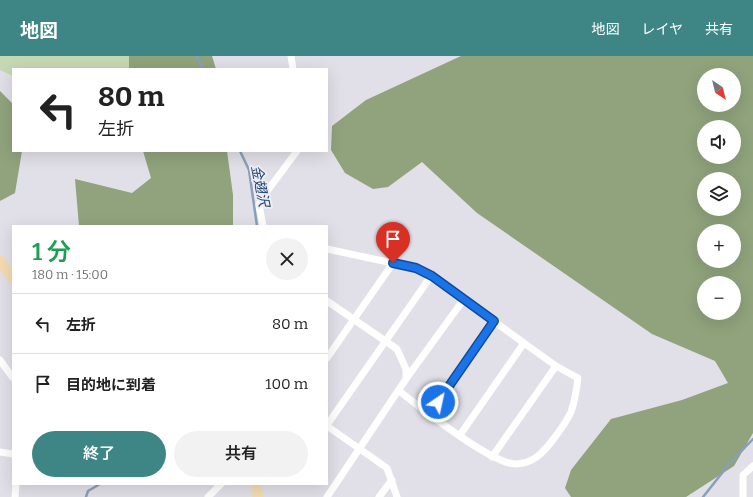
<!DOCTYPE html>
<html lang="ja">
<meta charset="utf-8">
<style>
body{margin:0;font-family:Bitter,"Noto Sans JP",serif;background:#f2f2f2;color:#222;height:100vh;display:flex;flex-direction:column;font-size:15px;white-space:nowrap}
*{box-sizing:border-box;margin:0}
p{font-size:13px;color:#767676}
.icon{flex:none;width:22px;height:22px;fill:none;stroke:currentColor;stroke-width:2;stroke-linecap:round;stroke-linejoin:round}
.map{position:relative;flex:1;overflow:hidden}
.drawer{position:absolute;left:12px;top:169px;width:316px;height:260px;display:flex;flex-direction:column;background:#fff;border-radius:0px;box-shadow:0 4px 16px #0002}
.drawer>*{flex:none}
.banner{position:absolute;left:12px;top:12px;width:316px;height:84px;border-radius:0px;box-shadow:0 4px 16px #0002;background:#fff;color:#222;overflow:hidden}
.needle{width:26px;rotate:145deg}
.fabs{position:absolute;left:697px;top:12px;display:grid;gap:8px}
.fabs a{display:grid;place-items:center;width:44px;height:44px;border-radius:50%;background:#fff;box-shadow:0 4px 16px #0002;font-size:20px}
.pin{position:absolute;display:grid;place-items:center;width:34px;height:34px;color:#fff;margin:-41px -17px;border-radius:50% 50% 50% 0;rotate:-45deg;box-shadow:0 0 4px #0007}
.pin .icon{rotate:45deg}
.me{position:absolute;width:44px;margin:-22px;rotate:34deg;stroke-linejoin:round;filter:drop-shadow(0 0 3px #0008)}
.turn{display:flex;align-items:center;gap:14px;height:84px;padding:0 20px;font-size:18px}
.turn .icon{width:52px;height:52px;stroke-width:2.5}
.turn b{display:block;font-size:28px;line-height:34px}
.round{display:grid;place-items:center;flex:none;width:42px;height:42px;border-radius:21px;background:#f2f2f2}
.summary{display:flex;align-items:center;justify-content:space-between;height:68px;padding:0 20px}
h1{font-size:24px;font-weight:600;line-height:30px;color:#1e9e55}
.cta{display:flex;gap:8px;margin-top:auto;padding:8px 20px}
.cta a{flex:1;height:46px;border-radius:24px;background:#3e8685;color:#fff;font-size:16px;font-weight:600;line-height:46px;text-align:center}
.cta a+a{background:#f2f2f2;color:#222}
ul{padding:0;list-style:none}
li{display:flex;align-items:center;gap:12px;height:60px;padding:0 20px;border-top:1px solid #e0e0e0}
li div{flex:1}
li b{display:block;font-size:15px}
li em{font-style:normal}
header{display:flex;align-items:center;gap:24px;box-sizing:border-box;height:56px;padding:0 20px;background:#3e8685;color:#fff}
header strong{font-size:19px}
nav{display:flex;gap:22px;margin-inline-start:auto;font-size:14px}
.map>svg:first-child{display:block}
.green{fill:#c6d7b4}
.forest{fill:#90a37c;fill-rule:evenodd}
.lines{fill:none;stroke-linecap:round;stroke-linejoin:round}
.stream{stroke:#8a9fb9;stroke-width:2.5}
.street{stroke:#fff;stroke-width:7}
.primary{stroke:#f3dcb2;stroke-width:11}
.route-casing{stroke:#114b97;stroke-width:10}
.route{stroke:#1a73e8;stroke-width:7}
.labels{text-anchor:middle;dominant-baseline:central;stroke-width:4;stroke-linejoin:round;paint-order:stroke}
.water-label{font-size:14px;font-style:italic;fill:#1c4673;stroke:#efecf4}
</style>
<header>
<strong>地図</strong>
<nav><a>地図</a><a>レイヤ</a><a>共有</a></nav>
</header>
<div class="map">
<svg width="753" height="441" viewBox="0 0 753 441">
<rect width="100%" height="100%" fill="#e1dfe7"/>
<!-- green -->
<path class="green" d="M0,0H187L191,13H13V20L0,14Z"/>
<!-- forest -->
<g class="forest">
<path d="M129,0H212L216,13H129Z"/>
<path d="M461,0H753V377L734,410L686,441H571L565,432L571,414L611,363L682,344L728,327L715,305L652,278L477,157L422,106L388,131L373,133L345,117L331,94L332,70L366,44ZM704,19H734V49H704ZM704,71H734V101H704ZM704,123H734V153H704ZM704,175H734V205H704ZM704,227H734V257H704Z"/>
<path d="M0,35L13,48V95H22L15,137L0,145Z"/>
<path d="M143,95H227L233,139V170H79L75,123L132,137L151,122Z"/>
</g>
<g class="lines">
<!-- stream -->
<g class="stream">
<path d="M197,0L203,13"/>
<path d="M240,95L249,114L257,170"/>
<path d="M86,441L88,435L100,428"/>
<path d="M703,441L730,407L753,383"/>
</g>
<!-- street -->
<g class="street">
<path d="M291,0L293,13"/>
<path d="M263,170L259,149L262,142L297,95"/>
<path d="M327,193L416,212L431,220L556,310L578,322C574,354 572,359 552,385C542,398 532,408 515,408C490,407 421,352 399,335"/>
<path d="M327,245L397,293L406,313V323L327,441"/>
<path d="M327,302L393,207"/>
<path d="M0,304L13,322"/>
<path d="M406,323L464,243"/>
<path d="M430,358L494,265"/>
<path d="M327,369L431,220"/>
<path d="M327,370L387,412L397,441"/>
<path d="M460,379L524,287"/>
<path d="M0,396L13,398"/>
<path d="M492,401L556,310"/>
<path d="M15,441L16,428"/>
<path d="M208,441L221,428"/>
<path d="M379,441L392,424"/>
<path d="M743,441V419L753,410"/>
</g>
<!-- primary -->
<g class="primary">
<path d="M0,205L13,223"/>
<path d="M256,428L258,441"/>
</g>
</g>
<g class="lines">
<defs>
<path id="route" d="M393,207L416,212L432,220L494,265L438,346"/>
</defs>
<!-- route casing -->
<use href="#route" class="route-casing"/>
<!-- route -->
<use href="#route" class="route"/>
</g>
<g class="labels">
<!-- water labels -->
<g class="water-label">
<text transform="translate(260 130) rotate(79)">金翅沢</text>
</g>
</g>
</svg>
<div class="fabs">
<a><svg class="needle" viewBox="-14 -14 28 28"><path d="M0-13l5 13h-10z" fill="#e53935"/><path d="M0 13l5-13h-10z" fill="#767676"/></svg></a>
<a><svg class="icon" aria-label="sound" viewBox="0 0 24 24"><path d="M4 9h4l5-4v14l-5-4H4zM17 9q2 3 0 6"/></svg></a>
<a><svg class="icon" aria-label="layers" viewBox="0 0 24 24"><path d="M12 4l9 5-9 5-9-5zM3 14l9 5 9-5"/></svg></a>
<a>+</a>
<a>−</a>
</div>
<div class="pin" style="left:393px;top:207px;background:#d93025"><svg class="icon" aria-label="arrive" viewBox="0 0 24 24"><path d="M6 21V4h12l-3 4 3 4H6"/></svg></div>
<svg class="me" style="left:438px;top:346px" viewBox="-20 -20 40 40"><circle r="17" fill="#1a73e8" stroke="#fff" stroke-width="3"/><path d="M0-11L8 9 0 5-8 9z" fill="#fff"/></svg>
<div class="banner">
<div class="turn"><svg class="icon" aria-label="left" viewBox="0 0 24 24"><path d="M17 20v-9H6M10 6l-5 5 5 5"/></svg><div><b>80 m</b>左折</div></div>
</div>
<section class="drawer">
<div class="summary"><div><h1>1 分</h1><p>180 m · 15:00</p></div><a class="round"><svg class="icon" aria-label="close" viewBox="0 0 24 24"><path d="M6 6l12 12M18 6L6 18"/></svg></a></div>
<ul>
<li><svg class="icon" aria-label="left" viewBox="0 0 24 24"><path d="M17 20v-9H6M10 6l-5 5 5 5"/></svg><div><b>左折</b></div><em>80 m</em></li>
<li><svg class="icon" aria-label="arrive" viewBox="0 0 24 24"><path d="M6 21V4h12l-3 4 3 4H6"/></svg><div><b>目的地に到着</b></div><em>100 m</em></li>
</ul>
<div class="cta"><a>終了</a><a>共有</a></div>
</section>
</div>
